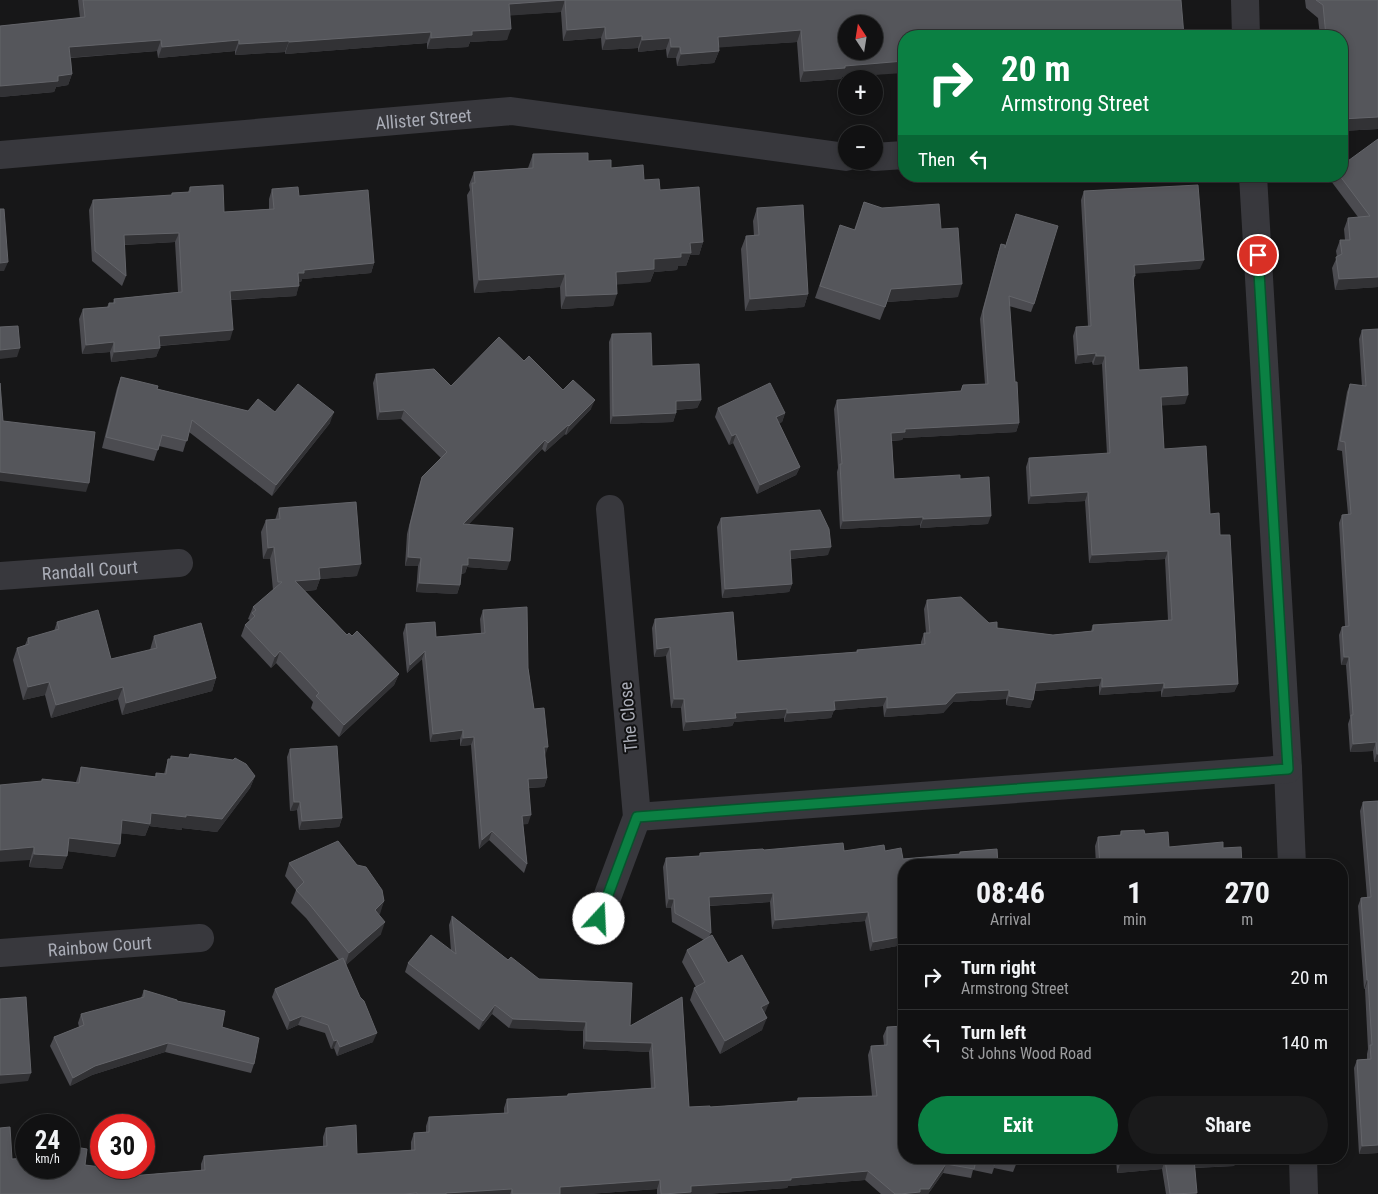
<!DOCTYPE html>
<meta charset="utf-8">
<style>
body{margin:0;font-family:"Roboto Condensed",sans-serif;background:#1a1a1b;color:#f1f3f6;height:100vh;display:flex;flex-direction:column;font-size:19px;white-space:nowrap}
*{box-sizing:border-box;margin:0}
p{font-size:16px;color:#9c9d9f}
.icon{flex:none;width:28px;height:28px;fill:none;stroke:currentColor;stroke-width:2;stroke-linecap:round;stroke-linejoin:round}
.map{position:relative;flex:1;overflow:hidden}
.side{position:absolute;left:898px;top:859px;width:450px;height:305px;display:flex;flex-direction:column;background:#111112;border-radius:20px;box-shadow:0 2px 8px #0003,0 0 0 1px #303132}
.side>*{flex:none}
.hud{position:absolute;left:898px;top:30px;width:450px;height:152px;border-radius:20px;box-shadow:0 2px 8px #0003,0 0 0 1px #303132;background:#0b8043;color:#fff;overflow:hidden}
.needle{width:32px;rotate:348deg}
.fabs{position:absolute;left:838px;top:15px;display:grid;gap:10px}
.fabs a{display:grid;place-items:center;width:45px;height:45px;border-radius:50%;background:#111112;box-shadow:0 2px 8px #0003,0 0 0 1px #303132;font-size:25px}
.speed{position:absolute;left:15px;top:1114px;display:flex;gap:10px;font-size:25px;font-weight:700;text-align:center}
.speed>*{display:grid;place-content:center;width:65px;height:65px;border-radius:50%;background:#111112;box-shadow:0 2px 8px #0003,0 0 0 1px #303132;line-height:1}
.speed small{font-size:12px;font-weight:400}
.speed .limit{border:8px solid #d22;background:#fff;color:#111}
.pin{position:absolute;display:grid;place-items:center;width:42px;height:42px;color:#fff;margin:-21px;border:2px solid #fff;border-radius:50%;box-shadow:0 1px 5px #0007}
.me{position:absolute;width:55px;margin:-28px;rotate:20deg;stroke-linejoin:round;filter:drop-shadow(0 0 4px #0008)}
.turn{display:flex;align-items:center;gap:18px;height:105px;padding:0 20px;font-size:22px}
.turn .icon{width:65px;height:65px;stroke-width:2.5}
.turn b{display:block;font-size:35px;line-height:42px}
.then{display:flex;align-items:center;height:48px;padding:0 20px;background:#0003;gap:10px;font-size:19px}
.eta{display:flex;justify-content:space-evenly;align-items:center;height:85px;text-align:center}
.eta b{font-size:30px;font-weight:700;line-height:35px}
.button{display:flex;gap:10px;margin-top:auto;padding:10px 20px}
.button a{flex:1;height:58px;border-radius:30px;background:#0b8043;color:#fff;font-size:20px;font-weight:700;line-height:58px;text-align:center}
.button a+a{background:#1a1a1b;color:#f1f3f6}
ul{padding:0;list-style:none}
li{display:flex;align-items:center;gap:15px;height:65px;padding:0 20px;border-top:1px solid #303132}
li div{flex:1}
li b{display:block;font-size:19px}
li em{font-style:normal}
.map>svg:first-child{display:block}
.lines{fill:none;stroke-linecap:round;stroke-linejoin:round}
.street{stroke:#38383d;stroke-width:28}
.wall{fill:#4b4b50}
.shaded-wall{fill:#323235}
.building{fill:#55565b;stroke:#636469;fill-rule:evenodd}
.route-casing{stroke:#07532c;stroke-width:12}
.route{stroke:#0b8043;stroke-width:9}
.labels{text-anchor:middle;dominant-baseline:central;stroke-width:4;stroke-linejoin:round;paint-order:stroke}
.street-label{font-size:18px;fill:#aaadb7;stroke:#121213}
</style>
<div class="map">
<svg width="1378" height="1194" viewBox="0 0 1378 1194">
<rect width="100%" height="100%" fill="#171718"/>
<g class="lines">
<!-- street -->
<g class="street">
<path d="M1245,0L1246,36"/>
<path id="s1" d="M0,155L511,111L846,157"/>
<path d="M874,157L904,155"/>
<path d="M1253,176L1288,769L1292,865"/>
<path id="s2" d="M0,576L179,563"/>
<path d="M637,817L1288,769"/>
<path d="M599,919L637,817L610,509"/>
<path id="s3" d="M0,953L200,938"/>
<path d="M1303,1158L1304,1194"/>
</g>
</g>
<!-- wall -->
<g class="wall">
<path d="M78,0H1181L904,36L880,74L842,77L841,79L800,82L797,42L718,47L719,51L714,63L677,66L676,58H667L666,49L638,52V48L602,50L601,38L563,41L561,12L510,15L507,40L470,42L468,47L427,49V43L285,54V52L235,55V51L158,58L157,51L71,58L72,74L68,85L56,87L54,92L0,97V26L80,18Z"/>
<path d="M1305,0H1378V129L1341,131V36H1320L1318,18L1306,8Z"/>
<path d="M1378,139V287L1335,290L1332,268L1337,257L1336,251L1340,240H1345L1344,229L1348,218L1358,217L1331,181L1333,176H1341Z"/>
<path d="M533,154L588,161L611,168L644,180L660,190L703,242L699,255H690L686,266H678L677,270L654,272L650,282L617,284L613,306L561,309L560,287L474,293L467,195L470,190L469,185L474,172L528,168Z"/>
<path d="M190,187L224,212L269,209V199L272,189L299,196L374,263L371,273L302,279L301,282H299L296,296L231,300L230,340L160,346L156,357L111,362L110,352L82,354L79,319L83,309L107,307L109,303H113L114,299L178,292L175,242L124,245L126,276L122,286L92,261L89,210L93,200L171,196L172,193L188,192Z"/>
<path d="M1084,191L1200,269L1135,273V276L1133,283L1139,370L1185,404L1162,405L1164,449L1210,514L1220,535L1238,684L1234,692L1161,697V691L1099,695V686L1035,691L1030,708L1006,705V699L953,702L943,713L884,717L883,706L834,710L831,718L784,722V718L734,722L732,726L683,731L681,708H671L666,656L654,657L652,628L655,619L737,661L856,652L857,650L921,645V642L924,633H926L924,609L927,600L989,623L997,628L1053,635L1091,631L1093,625L1168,620L1165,559L1089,563L1085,501L1028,504L1026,467L1029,458L1107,454L1102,364L1093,365L1092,362L1075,364L1073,336L1076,327L1088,326L1081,200Z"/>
<path d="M864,202L941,229L958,297L887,302L880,320L815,298L840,225L854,230Z"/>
<path d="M757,208L808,294L804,307L745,311L741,249L746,236H754L753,221Z"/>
<path d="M1016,214L1034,304L1031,312L1009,306L1015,382L1019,423L1016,432L903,438L902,440L892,441L894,479H960L988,524L920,528V525L840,529L837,472L838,468L834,409L837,400L961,391L963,385L985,384L980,319L998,253L1001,244L1005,247Z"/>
<path d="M1378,329V762H1374L1373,751L1350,752L1348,724L1350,718L1346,665H1341L1339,635L1342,627L1345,626L1339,523L1342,515L1348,514L1342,451L1337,450L1347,392L1350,384L1362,386L1359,339L1362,330Z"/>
<path d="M612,334L652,366L701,400L697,408L676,410V413L673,422L610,424L609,342Z"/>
<path d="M524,361L563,390L591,409L566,435L565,434L545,452L542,449L468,525L507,570L467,567L465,573L461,574L460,585L457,594L416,592L418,566H405L407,534L419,486L422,477L441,458L401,419L377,420L373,383L376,374L451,386Z"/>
<path d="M121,377L157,389L248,411L275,412L330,423L272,496L189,432L183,452L159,446L154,461L102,448L117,388Z"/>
<path d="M718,408L785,413L782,422L779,423L800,467L796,475L757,494L733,443L729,445L715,417Z"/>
<path d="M279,508L357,576L320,579L316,590L305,591L347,635L399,674L394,685L339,737L311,708L313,702L276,663L271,668L241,636L245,625L250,620L248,619L253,607L273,590L270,559H263L261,532L266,520H275Z"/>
<path d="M721,518L828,555L790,559L792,584L789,592L722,598L717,527Z"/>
<path d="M483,610L528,668L534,709L545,755L547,778L544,787L529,788L528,824H523L527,864L524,873L489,840L479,849L471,745L460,746V739L430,742L422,659L407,673L403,633L406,624L436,637L481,633L480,619Z"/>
<path d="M57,622L111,659L150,650L154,636L216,678L212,691L122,715L118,699L51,718L45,695L23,700L13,660L17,648L25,645L28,638L54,631Z"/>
<path d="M290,749L342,818L339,827L299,830L297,810L290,811L287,757Z"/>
<path d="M190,754L255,776L250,788L217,832L182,828V830L149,826L145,836L121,833L115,857L68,851L62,869L29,867L42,779L76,782L81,767L155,777L156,773L164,774L168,759H170L171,756L188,758Z"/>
<path d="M1378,801V1153L1359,1154L1354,1068L1357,1060L1367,1059V1054L1368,1049L1365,989H1364L1358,906L1361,898L1367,897L1360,811L1363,802Z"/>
<path d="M1121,831L1145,834L1169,847L1223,848L1242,865H1096L1095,846L1098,837L1120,835Z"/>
<path d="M997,849L904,865V939L899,940L897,946L870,951L865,921L772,929L770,902L709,906L711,933L709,937L765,1014L762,1030L720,1054L690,1000L694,988L696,987L682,962L687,950L704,940L672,922L671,908H666L663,867L666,858L699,856L700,853L764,850L885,851L903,859L959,854L960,852Z"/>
<path d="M289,863L384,901L379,914L381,934L346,965L373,1042L337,1056L334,1048L331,1049L325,1033L298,1025L287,1030L272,997L275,989L339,960L306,918L291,903L296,890L285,876Z"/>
<path d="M452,916L508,960L539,979L630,1026L682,997L689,1107H710L797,1101L798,1098L872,1096L868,1055L871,1046L884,1045L883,1036L887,1027L904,1158H1090L1017,1162L1013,1172L994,1168L992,1174L973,1170L971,1178L943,1173L928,1194H881L865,1180L788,1186L787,1188L706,1194H657V1189L588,1194H0L12,1159L85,1165L130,1176L201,1170V1164L204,1156L323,1147V1137L326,1128L357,1154L411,1150V1142L414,1133L426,1132V1126L429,1117L504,1113V1108L507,1099L567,1096L568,1094L651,1088L649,1052L583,1049V1031L509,1028L492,1014L479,1030L405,972L408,963L451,951L449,925Z"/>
<path d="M144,990L177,1001L222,1027L254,1064L251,1073L165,1052L92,1075L70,1086L50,1046L54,1037L79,1027L78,1023L81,1014L141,998Z"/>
<path d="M1116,1158H1261L1237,1159L1234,1166L1195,1168L1196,1194H1166L1162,1169L1117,1173Z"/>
</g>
<!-- shaded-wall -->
<g class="shaded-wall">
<path d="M565,0L561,12L505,16L509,4Z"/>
<path d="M605,27L601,38L563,41L567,30Z"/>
<path d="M511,29L507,40L470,42L468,47L427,49L431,38L472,31Z"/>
<path d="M801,30L797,42L713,48L718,37Z"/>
<path d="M431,32L427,43L285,54L289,42Z"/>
<path d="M642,36L638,48L602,50L606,39Z"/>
<path d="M670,38L666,49L638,52L642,40Z"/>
<path d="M161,40L157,51L65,58L69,47Z"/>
<path d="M239,40L235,51L158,58L162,47Z"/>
<path d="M289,41L285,52L235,55L239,44Z"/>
<path d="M671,47H680L676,58H667Z"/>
<path d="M719,51L714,63L677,66L681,54Z"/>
<path d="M904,61V73L842,77L841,79L800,82L804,71L845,66Z"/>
<path d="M72,74L68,85L56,87L54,92L0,97V86L58,76Z"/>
<path d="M1378,117V129L1341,131V119Z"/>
<path d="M179,233L175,242L120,245L124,235Z"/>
<path d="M703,242L699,255H690L686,266H678L677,270L654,272L650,282L612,285L616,272L654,259L681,253L690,243Z"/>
<path d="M1204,260L1200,269L1131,274L1134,265Z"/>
<path d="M8,262L4,271H0V263Z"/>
<path d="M374,263L371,273L302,279L301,282H295L298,273L304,270Z"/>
<path d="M565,274L560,287L474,293L479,280Z"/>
<path d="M1378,277V287L1335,290L1339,279Z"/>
<path d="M962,284L958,297L886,302L891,289Z"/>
<path d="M299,286L296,296L226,300L230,291Z"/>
<path d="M617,294L613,306L561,309L566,296Z"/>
<path d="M808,294L804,307L745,311L750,299Z"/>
<path d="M233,330L230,340L155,346L159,336Z"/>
<path d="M114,342L110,352L82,354L86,345Z"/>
<path d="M20,348L17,357L0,359V350Z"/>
<path d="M160,348L156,357L111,362L114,352Z"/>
<path d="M1096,353L1092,362L1075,364L1078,355Z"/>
<path d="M1096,356H1105L1102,364L1093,365Z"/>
<path d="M1188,395L1185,404L1158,406L1161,397Z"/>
<path d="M595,400L591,409L566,435L569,426Z"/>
<path d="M701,400L697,408L673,410L676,401Z"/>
<path d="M404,410L401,419L377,420L380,412Z"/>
<path d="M334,412L330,423L272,496L276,485Z"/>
<path d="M676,413L673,422L610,424L613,416Z"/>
<path d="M785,413L782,422L773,426L776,417Z"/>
<path d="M1019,423L1016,432L903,438L902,440L888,441L891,433L905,429Z"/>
<path d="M568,425L565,434L545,452L548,443Z"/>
<path d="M736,434L733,443L729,445L732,436Z"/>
<path d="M545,440L542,449L460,533L463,524Z"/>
<path d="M800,467L796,475L757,494L760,485Z"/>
<path d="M0,472L89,483L86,492L0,481Z"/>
<path d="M1088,492L1085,501L1028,504L1031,496Z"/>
<path d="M991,516L988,524L920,528L923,519Z"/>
<path d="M923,517L920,525L840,529L843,521Z"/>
<path d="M274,547L270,559H263L268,548Z"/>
<path d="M831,547L828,555L787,559L790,550Z"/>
<path d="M1168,551L1165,559L1089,563L1092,555Z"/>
<path d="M408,557L421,558L418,566H405Z"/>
<path d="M468,558L510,561L507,570L467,567L465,573L459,574L462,565Z"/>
<path d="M361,564L357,576L320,579L316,590L290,592L295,581L319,568Z"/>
<path d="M419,583L460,585L457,594L416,592Z"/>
<path d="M792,584L789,592L722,598L725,589Z"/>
<path d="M670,647L666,656L654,657L657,649Z"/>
<path d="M280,651L276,663L271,668L275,657Z"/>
<path d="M425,651L422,659L407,673L410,665Z"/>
<path d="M1344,657H1349L1346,665H1341Z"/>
<path d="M399,674L394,685L339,737L344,725Z"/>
<path d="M216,678L212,691L122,715L126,703Z"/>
<path d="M1102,678L1099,686L1033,691L1036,683Z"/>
<path d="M49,682L45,695L23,700L28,687Z"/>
<path d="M1164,683L1161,691L1099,695L1102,687Z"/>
<path d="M1238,684L1234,692L1161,697L1164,688Z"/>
<path d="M123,687L118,699L51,718L56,705Z"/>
<path d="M1009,690L1006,699L953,702L943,713L884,717L887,708L956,693Z"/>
<path d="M1009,696L1033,700L1030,708L1006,705Z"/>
<path d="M887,697L883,706L834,710L831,718L784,722L787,713L834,701Z"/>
<path d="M674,699H684L681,708H671Z"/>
<path d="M787,709L784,718L734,722L732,726L683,731L686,722L735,713Z"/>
<path d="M463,730L460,739L430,742L433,734Z"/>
<path d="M474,737L471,745L460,746L463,738Z"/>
<path d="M1376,742L1373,751L1350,752L1353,744Z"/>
<path d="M544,747H548L545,756Z"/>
<path d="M1377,754H1378V762H1374Z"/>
<path d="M255,776L250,788L217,832L182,828V830L149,826L145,836L117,833L122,820L151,813L186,815Z"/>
<path d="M547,778L544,787L525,788L528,779Z"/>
<path d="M294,802H300L297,810L290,811Z"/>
<path d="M531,815L528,824L519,825L522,816Z"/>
<path d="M342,818L339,827L299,830L302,821Z"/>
<path d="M492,831L489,840L479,849L482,840Z"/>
<path d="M69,838L120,844L115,857L65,851Z"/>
<path d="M34,847L30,860L0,862V850Z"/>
<path d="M34,854L67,856L62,869L29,867Z"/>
<path d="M773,893L770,902L705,906L709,897Z"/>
<path d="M669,899H674L671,908H666Z"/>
<path d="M384,901L380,914L370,923L375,910Z"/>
<path d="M868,912L865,921L772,929L775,920Z"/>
<path d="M385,922L381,934L345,966L349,953Z"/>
<path d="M899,931H904V939L899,940L897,946L870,951L873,942Z"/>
<path d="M1367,980H1368L1365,989H1364Z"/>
<path d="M769,1003L764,1015L761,1007Z"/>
<path d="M495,1005L492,1014L479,1030L483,1021Z"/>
<path d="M302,1016L298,1025L287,1030L290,1021Z"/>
<path d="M767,1018L762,1030L720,1054L725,1041Z"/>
<path d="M513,1019L586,1022L583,1031L509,1028Z"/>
<path d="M377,1033L373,1042L337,1056L340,1047Z"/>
<path d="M337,1040L334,1048L331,1049L334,1041Z"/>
<path d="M586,1041L652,1043L649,1052L583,1049Z"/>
<path d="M168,1043L165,1052L92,1075L70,1086L73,1078L95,1066Z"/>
<path d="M31,1073L28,1081L0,1084V1075Z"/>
<path d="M1378,1145V1153L1359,1154L1362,1146Z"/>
<path d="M1017,1158H1090L1015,1162Z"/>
<path d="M1223,1158H1261L1237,1159L1234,1166L1191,1168L1194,1159Z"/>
<path d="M1165,1160L1162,1169L1117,1173L1120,1164Z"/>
<path d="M946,1164L943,1173L928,1194H900Z"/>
<path d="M868,1171L865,1180L788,1186L787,1188L706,1194H664L691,1186Z"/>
<path d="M660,1180L657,1189L588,1194H557L560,1187Z"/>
<path d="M512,1189L510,1194H446V1193Z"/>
<path d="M1197,1193L1196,1194H1170Z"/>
</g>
<!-- building -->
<g class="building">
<path d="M83,0H1181L1184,36H904V61L845,66V68L804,71L801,30L718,37L719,51L681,54L680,47H671L670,38L642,40V36L606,39L605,27L567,30L565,0L509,4L511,29L472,31V35L431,38V32L289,42V41L239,44V40L162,47L161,40L69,47L72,74L58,76V81L0,86V26L85,17ZM846,24H874V51H846Z"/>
<path d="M1316,0H1378V117L1341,119V36H1326L1323,5Z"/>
<path d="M1378,139V277L1339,279L1336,257L1342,254L1340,240H1350L1348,218L1370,216L1340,176H1341V166Z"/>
<path d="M588,153V161L611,160V168L643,165L644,180L659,179L660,190L699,187L703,242L690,243L691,253H681V257L654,259V269L616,272L617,294L566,296L565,274L479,280L472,183H475L474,172L533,168V154Z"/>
<path d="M223,185L224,212L274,209L272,189L298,187L299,196L368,190L374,263L304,270V273H298L299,286L230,291L233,330L159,336L160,348L114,352V342L86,345L83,309L109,307V303H115L114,299L182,292L179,233L124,235L126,276L95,251L93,200L172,195V193L190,192V187Z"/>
<path d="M1198,185L1204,260L1134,265L1135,276H1133L1139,370L1187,367L1188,395L1161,397L1164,449L1206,446L1210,514L1219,513L1220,535H1230L1238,684L1164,688V683L1102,687V678L1036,683L1033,700L1009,696V690L956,693L946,704L887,708V697L834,701L835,710L787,713V709L735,713L736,718L686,722L684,699H674L670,647L657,649L655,619L733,612L737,661L858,652L857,650L925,644L924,633H930L927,600L961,597L989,623L997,622V628L1053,635L1093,631V625L1172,620L1168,551L1092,555L1088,492L1031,496L1029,458L1110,453L1105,356H1096V353L1078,355L1076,327L1091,326L1084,191Z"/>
<path d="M864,202L882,208L939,204L941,229L958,228L962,284L891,289L885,307L820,286L840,225L855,230Z"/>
<path d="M803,205L808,294L750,299L746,236L759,235L757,208Z"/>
<path d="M0,209H4L8,262L0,263Z"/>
<path d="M1016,214L1058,226L1034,304L1009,296L1015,382H1017L1019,423L905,429V432L891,433L894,479L960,475V479L989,477L991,516L923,519V517L843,521L840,464H842L837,400L961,391L963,385L988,384L983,311L1001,244L1005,245V248Z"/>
<path d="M18,326L20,348L0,350V327Z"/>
<path d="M1378,329V754H1377L1376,742L1353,744L1351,715H1353L1349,657H1344L1342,627L1349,626L1342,515L1351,514L1345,442L1340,441L1350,384L1366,386L1362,330Z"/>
<path d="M651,333L652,366L699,364L701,400L676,401V413L613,416L612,334Z"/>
<path d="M499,337L524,361L529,356L563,390L573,380L595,400L569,426L568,425L548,443L545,440L463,524L513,528L510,561L468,558V565H462L460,585L419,583L421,558L408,557L410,525L422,477L447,452L404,410L380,412L376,374L434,369L451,386Z"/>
<path d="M121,377L158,386L157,389L248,411L258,399L275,412L298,384L334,412L276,485L192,420L187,441L162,435L158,450L106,437Z"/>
<path d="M0,383L3,421L95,432L89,483L0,472Z"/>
<path d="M770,383L785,413L776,417L800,467L760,485L736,434L732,436L718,408Z"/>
<path d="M356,502L361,564L319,568L320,579L295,581L347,635L349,633L352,636L357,631L399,674L344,725L316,696L319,693L280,651L275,657L245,625L255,616L252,613L256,610L253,607L282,582H278L274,547L268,548L266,520L280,519L279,508Z"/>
<path d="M820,510L829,529L831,547L790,550L792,584L725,589L721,518Z"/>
<path d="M527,607L528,668L534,709L544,708L548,747H544L547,778L528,779L531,815L522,816L527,864L492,831L482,840L474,737L463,738V730L433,734L425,651L410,665L406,624L435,622L436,637L485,633L483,610Z"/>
<path d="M98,610L111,659L157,648L154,636L201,623L216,678L126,703L123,687L56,705L49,682L28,687L17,648L29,644L28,638L59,629L57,622Z"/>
<path d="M337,746L342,818L302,821L300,802H294L290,749Z"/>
<path d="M190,754L233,760L235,758L246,764L255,776L222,819L186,815V817L151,813L150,824L122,820L120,844L69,838L67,856L34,854V847L0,850V785L42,781V779L79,783L81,767L156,777V773L166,774L168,759H171V756L189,758Z"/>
<path d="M1378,801V1145L1362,1146L1357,1060L1371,1059L1370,1045H1372L1368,980H1367L1361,898L1371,897L1363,802Z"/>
<path d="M1144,830L1145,834L1168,832L1169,847L1223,842V848L1241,847L1242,865H1100L1098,837L1121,835V831Z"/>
<path d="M338,841L357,865L366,867L382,890L384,901L375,910L385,922L349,953L310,905L296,890L304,882L289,863Z"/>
<path d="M843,843L844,851L884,845L885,851L901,848L903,859L960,854V852L997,849L998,865H904V931H899L900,937L873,942L868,912L775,920L773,893L709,897L711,933L675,913L674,899H669L666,858L700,856V853L763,849L764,850Z"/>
<path d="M452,916L508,960L511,957L539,979L632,983L630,1026L682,997L689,1107L710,1106V1107L798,1101V1098L877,1096L871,1046L887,1045V1027L904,1026V1158H1018L1017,1163L996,1159L995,1165L976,1161L974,1169L946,1164L929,1189H920V1192L900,1194H895L868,1171L791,1178V1180L691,1186V1192L664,1194H661L660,1180L560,1187V1194H512V1189L446,1193V1194H417V1193L403,1194H0V1128L10,1127L12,1159L26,1158V1168H69V1146L87,1149L85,1165L101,1167V1168L131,1170L130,1176L205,1170L204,1156L327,1146L326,1128L356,1125L357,1154L415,1150L414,1133L429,1132V1117L508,1113L507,1099L568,1096V1094L655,1088L652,1043L586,1041V1022L513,1019L495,1005L483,1021L408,963L431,935L456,954Z"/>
<path d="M712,935L728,963L742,955L769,1003L761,1007L767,1018L725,1041L694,988L705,982L687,950Z"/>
<path d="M343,958L360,997L364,1001L377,1033L340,1047L337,1040L334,1041L328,1025L302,1016L290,1021L275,989Z"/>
<path d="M144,990L177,1000V1001L225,1011L222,1027L259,1038L254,1064L168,1043L95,1066L73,1078L54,1037L84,1025L81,1014L144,997Z"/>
<path d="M26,997L31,1073L0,1075V999Z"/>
<path d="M1120,1158H1223L1194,1159L1197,1193L1170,1194L1165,1160L1120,1164Z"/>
</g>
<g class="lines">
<defs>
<path id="route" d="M599,919L637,817L1288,769L1258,255"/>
</defs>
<!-- route casing -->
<use href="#route" class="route-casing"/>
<!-- route -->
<use href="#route" class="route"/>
</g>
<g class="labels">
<!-- street labels -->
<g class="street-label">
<text stroke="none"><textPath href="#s1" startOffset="425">Allister Street</textPath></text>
<text stroke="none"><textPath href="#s2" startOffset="90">Randall Court</textPath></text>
<text transform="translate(628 717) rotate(-95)">The Close</text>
<text stroke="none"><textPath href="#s3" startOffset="100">Rainbow Court</textPath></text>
</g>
</g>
</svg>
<div class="fabs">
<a><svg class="needle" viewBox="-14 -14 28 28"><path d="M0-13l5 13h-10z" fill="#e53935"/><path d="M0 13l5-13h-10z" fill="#9c9d9f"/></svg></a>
<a>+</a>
<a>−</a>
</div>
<div class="speed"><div>24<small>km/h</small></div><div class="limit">30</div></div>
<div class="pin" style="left:1258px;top:255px;background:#d93025"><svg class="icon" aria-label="arrive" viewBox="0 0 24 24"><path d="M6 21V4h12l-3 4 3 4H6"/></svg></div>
<svg class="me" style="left:599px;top:919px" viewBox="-20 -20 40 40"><circle r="19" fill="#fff"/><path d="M0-13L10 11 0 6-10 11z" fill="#0b8043"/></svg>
<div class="hud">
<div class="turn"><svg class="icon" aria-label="right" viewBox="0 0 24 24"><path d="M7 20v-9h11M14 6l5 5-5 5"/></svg><div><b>20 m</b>Armstrong Street</div></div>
<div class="then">Then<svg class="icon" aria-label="left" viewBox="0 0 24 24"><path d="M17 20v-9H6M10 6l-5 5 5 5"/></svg></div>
</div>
<section class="side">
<div class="eta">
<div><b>08:46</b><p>Arrival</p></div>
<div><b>1</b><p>min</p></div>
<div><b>270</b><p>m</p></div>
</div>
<ul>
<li><svg class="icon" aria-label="right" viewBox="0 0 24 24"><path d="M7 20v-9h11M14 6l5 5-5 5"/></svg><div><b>Turn right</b><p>Armstrong Street</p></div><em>20 m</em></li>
<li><svg class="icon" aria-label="left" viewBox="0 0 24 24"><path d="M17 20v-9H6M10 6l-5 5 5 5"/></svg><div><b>Turn left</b><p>St Johns Wood Road</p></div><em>140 m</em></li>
</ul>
<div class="button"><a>Exit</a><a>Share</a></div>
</section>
</div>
